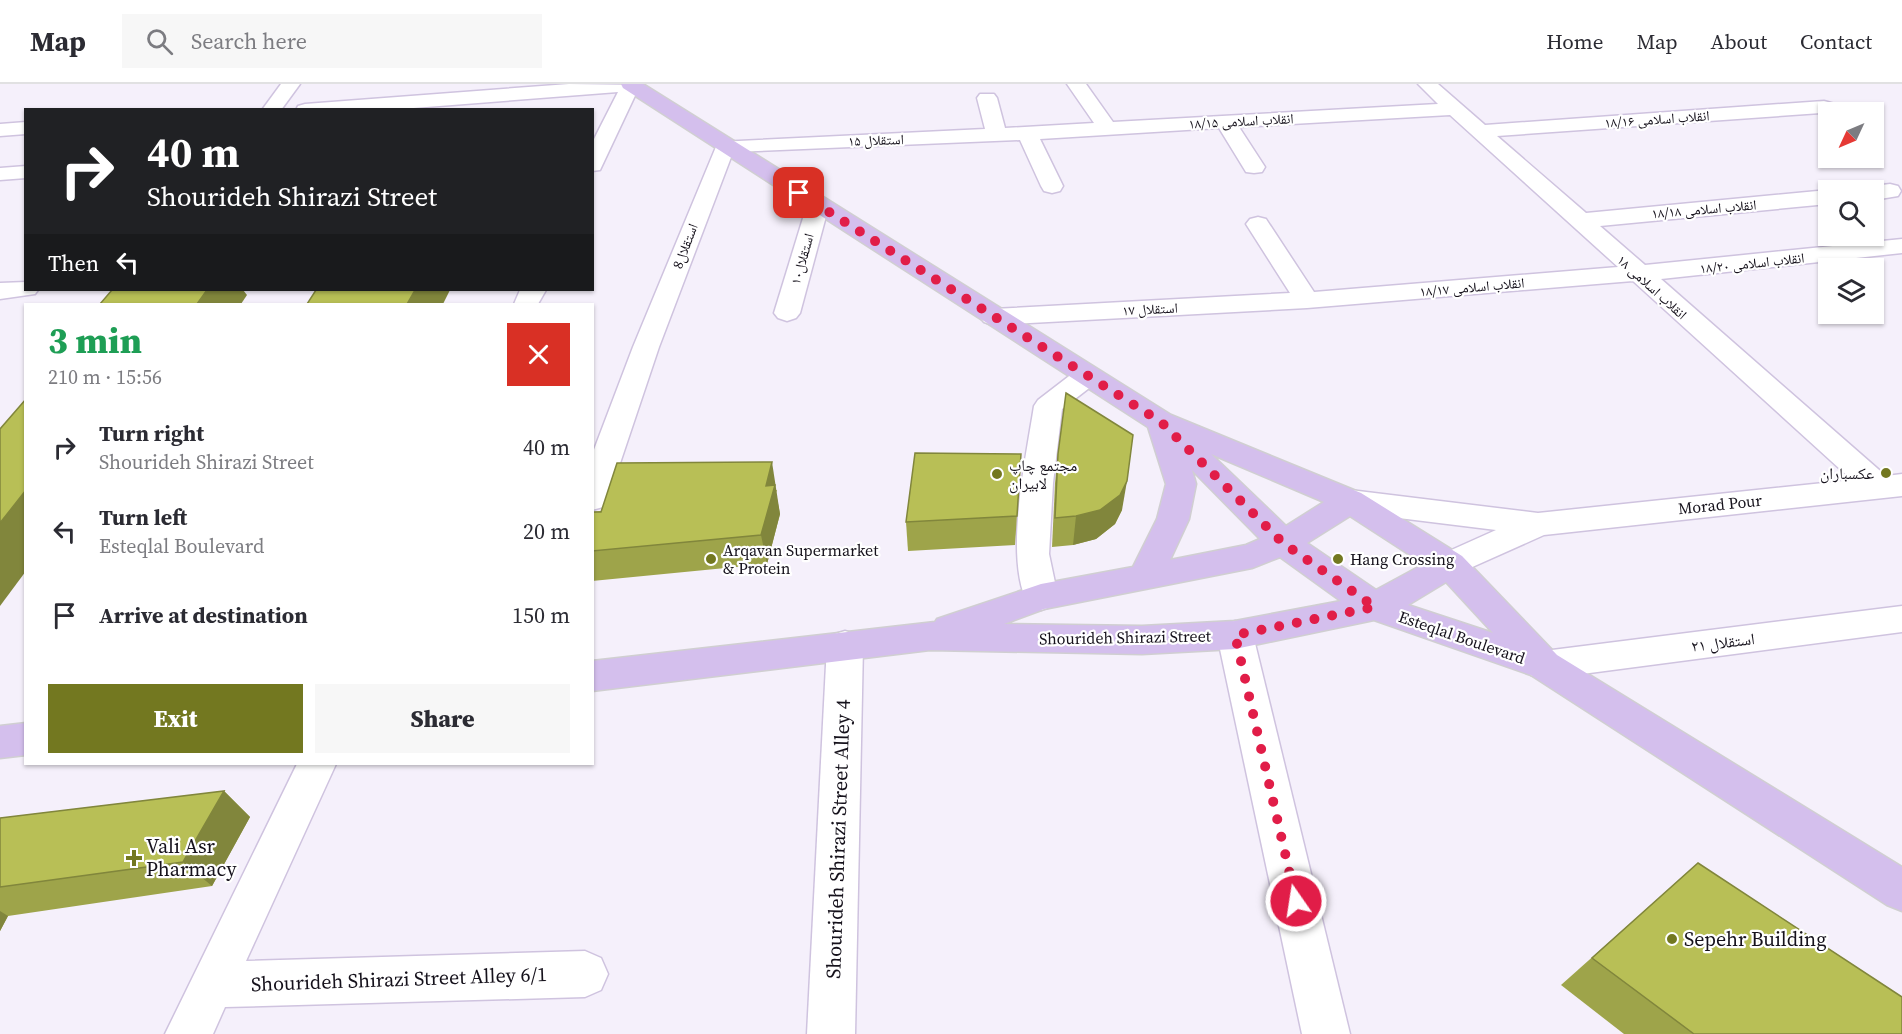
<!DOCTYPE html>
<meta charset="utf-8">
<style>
body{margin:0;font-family:"Source Serif 4","Noto Naskh Arabic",serif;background:#f7f7f7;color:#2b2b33;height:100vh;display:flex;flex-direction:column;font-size:22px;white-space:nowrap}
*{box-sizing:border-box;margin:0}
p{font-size:20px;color:#7c7c81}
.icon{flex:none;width:33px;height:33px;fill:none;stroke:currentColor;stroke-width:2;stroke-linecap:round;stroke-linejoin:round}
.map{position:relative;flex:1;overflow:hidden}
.sheet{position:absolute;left:24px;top:219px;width:570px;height:462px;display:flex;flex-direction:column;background:#fff;border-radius:0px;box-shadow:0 2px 4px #0004}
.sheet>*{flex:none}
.top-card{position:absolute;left:24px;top:24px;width:570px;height:183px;border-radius:0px;box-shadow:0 2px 4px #0004;background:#202124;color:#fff;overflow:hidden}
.needle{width:39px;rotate:226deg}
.buttons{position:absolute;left:1818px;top:18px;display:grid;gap:12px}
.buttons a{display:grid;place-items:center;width:66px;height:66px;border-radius:0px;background:#fff;box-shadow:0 2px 4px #0004;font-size:30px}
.pin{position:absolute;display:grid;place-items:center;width:51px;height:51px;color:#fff;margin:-26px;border-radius:12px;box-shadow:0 3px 9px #0006}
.me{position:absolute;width:66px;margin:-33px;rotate:347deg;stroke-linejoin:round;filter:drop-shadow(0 0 4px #0008)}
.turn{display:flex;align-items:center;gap:21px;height:126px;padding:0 24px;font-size:27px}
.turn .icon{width:78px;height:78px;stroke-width:2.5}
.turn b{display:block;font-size:42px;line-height:51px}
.then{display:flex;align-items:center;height:57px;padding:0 24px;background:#0003;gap:12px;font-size:22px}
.round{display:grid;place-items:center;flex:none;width:63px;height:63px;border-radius:0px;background:#f7f7f7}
.summary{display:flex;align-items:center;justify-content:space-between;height:102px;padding:0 24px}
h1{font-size:36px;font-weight:800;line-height:45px;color:#1e9e55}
.action{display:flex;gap:12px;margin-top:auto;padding:12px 24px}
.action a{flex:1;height:69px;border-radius:0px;background:#737820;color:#fff;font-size:24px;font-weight:800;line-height:69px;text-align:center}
.action a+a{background:#f7f7f7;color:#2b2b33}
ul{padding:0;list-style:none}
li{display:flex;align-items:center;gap:18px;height:84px;padding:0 24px}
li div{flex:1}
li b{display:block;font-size:22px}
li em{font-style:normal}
header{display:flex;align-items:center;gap:36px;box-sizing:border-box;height:84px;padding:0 30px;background:#fff;border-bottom:2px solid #e1e1e2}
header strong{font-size:28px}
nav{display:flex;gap:33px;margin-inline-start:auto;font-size:21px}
.search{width:420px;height:54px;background:#f7f7f7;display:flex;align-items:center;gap:15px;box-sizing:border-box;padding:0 21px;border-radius:0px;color:#7c7c81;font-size:22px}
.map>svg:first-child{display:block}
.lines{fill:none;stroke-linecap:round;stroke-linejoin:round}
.minor-casing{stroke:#cfc3df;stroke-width:3}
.major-casing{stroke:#d0cfd1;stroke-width:3}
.minor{fill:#fff;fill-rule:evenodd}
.major{fill:#d4bfed;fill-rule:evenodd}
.wall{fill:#9ea44a}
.shaded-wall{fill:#81863c}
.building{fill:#b8bf56;stroke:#81863c;stroke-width:1.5}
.route{stroke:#e11d48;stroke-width:10;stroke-dasharray:0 18}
.poi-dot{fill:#737820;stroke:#fff;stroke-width:2}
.labels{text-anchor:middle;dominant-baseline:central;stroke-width:4.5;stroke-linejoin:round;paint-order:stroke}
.far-street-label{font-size:14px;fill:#15111b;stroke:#fff}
.poi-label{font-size:16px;fill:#15111b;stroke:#fff;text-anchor:start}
.street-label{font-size:16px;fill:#15111b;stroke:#fff}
.near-street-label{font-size:20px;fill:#15111b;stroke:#fff}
.near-poi-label{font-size:20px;fill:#15111b;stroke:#fff;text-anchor:start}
</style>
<header>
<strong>Map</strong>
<div class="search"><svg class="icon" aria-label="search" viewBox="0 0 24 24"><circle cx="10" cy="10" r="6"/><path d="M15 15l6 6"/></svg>Search here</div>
<nav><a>Home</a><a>Map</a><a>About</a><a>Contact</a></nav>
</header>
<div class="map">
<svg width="1902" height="950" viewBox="0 0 1902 950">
<rect width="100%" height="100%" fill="#f5f0fb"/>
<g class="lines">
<defs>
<g id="minor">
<path d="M281,0H300L281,26H262Z"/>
<path d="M569,0L640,1L600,86L592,87V59L618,8L388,26H296L298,22L305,20Z"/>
<path d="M1067,0H1086L1113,38L1438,20L1418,0H1438L1485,41L1824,17C1832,19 1840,21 1844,28H1828V33L1821,29L1497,52L1586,129L1828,106H1829L1828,120L1600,142L1645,181L1902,155V169L1661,195L1886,392L1902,390V412L1544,451L1450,493L1438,490L1433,481L1438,472L1496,446L1350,428L1339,425L1334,417L1339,409L1350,406L1538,429L1852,396L1633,197L1307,224L993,241L984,238L980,233L984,228L993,225L1290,209L1246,140L1250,135L1258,133L1266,135L1314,208L1618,183L1450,31L1239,43L1265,83L1262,88L1254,89L1246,88L1219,44L1040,55L1063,102L1060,107L1052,109L1044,107L1041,102L1020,56L733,68L659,263L608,415L603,423L592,426V371L633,263L718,58L985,45L977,14L980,10H994L997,14L1005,44L1094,39Z"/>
<path d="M26,38V50L0,52V40Z"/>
<path d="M26,82V94L0,96V84Z"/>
<path d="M1890,100L1898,102L1901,107L1898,112L1874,116V106H1865L1874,102Z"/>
<path d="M818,114L826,116L829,121L800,229L796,234L787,237L778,234L774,229L807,121L810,116Z"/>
<path d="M26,198V206H38L35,210L0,215V199Z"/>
<path d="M520,206H546L538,220H514Z"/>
<path d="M1087,284L1097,286L1101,292L1097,298L1062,325L1053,399L1049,470L1058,513L1053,522L1041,526L1029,522C1003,476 1026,374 1034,322L1038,316L1077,286Z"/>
<path d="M1902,522V548L1544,595L1531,591L1526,581L1531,571L1544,567Z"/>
<path d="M1235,537L1247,541L1253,551L1350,950H1302L1217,551L1223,541Z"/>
<path d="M845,547L858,551L863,561L855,950H807L827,561L832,551Z"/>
<path d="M297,680H336L246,877L585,867L601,874L608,890L601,906L585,913L225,923L213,950H165Z"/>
</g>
<g id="major">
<path d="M621,0H643L1171,331L1361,409L1462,472L1557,571L1902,783V827L1887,821L1531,591L1374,536L1235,565L1142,570L930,566L592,607V577L935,538L937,535L1041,500L1133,483L1157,435L1166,400L1148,343L623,4ZM1211,370L1324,418L1286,442ZM1192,386L1260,455L1246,461L1170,476L1189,435L1196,400ZM1350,432L1424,480L1376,506L1307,459ZM1280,473L1341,517L1235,537L1142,542L1004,540L1044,525L1252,484ZM1446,498L1493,549L1408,521Z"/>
<path d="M26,639V671L0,674V642Z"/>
</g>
</defs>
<!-- minor casing -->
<use href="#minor" class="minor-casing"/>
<!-- major casing -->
<use href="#major" class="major-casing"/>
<!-- minor -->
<use href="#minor" class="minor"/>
<!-- major -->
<use href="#major" class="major"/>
</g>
<!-- wall -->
<g class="wall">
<path d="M1021,370L1015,461L908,467L906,438Z"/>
<path d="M1058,370L1122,426L1115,440L1096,455L1073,461L1052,463L1055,399Z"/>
<path d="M777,406L776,409L780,430L767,480L592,497V428Z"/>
<path d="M224,707L250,733L212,802L8,832L0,847V734Z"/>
<path d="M1698,779L1902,950H1624L1561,901Z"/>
</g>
<!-- shaded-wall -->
<g class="shaded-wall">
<path d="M207,206H243L247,211L241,220H197Z"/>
<path d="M415,206H450L443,220H407Z"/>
<path d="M772,378L780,430L767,480L761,451L766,402Z"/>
<path d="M1127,397L1122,426L1115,440L1096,455L1073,461L1076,432Z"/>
<path d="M26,406V487L0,522V439Z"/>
<path d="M224,707L250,733L212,802L183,778Z"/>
<path d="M0,827L8,832L0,847Z"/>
</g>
<!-- building -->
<g class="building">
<path d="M112,206H207L197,220H100Z"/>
<path d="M316,206H415L407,220H307Z"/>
<path d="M1066,309L1133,351L1127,397L1120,411L1100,426L1076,432L1055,434L1058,370Z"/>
<path d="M26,315V406L0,439V345Z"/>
<path d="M915,369L1021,370L1017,432L906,438Z"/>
<path d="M772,378L766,402L775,401L761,451L592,467V428H601L617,379Z"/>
<path d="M224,707L183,778L0,803V734Z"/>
<path d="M1698,779L1902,913V950H1694L1592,874Z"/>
</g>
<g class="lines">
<!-- route -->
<path class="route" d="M799,109L1161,338L1283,459L1375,523L1235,551L1296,817"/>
</g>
<!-- markers -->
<g class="poi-dot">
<circle cx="1886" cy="389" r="6"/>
<circle cx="997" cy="390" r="6"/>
<circle cx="711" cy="475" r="6"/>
<circle cx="1338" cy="475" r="6"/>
<path d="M131 765h6v6h6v6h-6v6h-6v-6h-6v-6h6z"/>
<circle cx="1672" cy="855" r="6"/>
</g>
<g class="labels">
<!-- far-street labels -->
<g class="far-street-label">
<text transform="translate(1657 35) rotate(-4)">۱۸/۱۶ انقلاب اسلامی</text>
<text transform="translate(1241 37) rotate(-3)">۱۸/۱۵ انقلاب اسلامی</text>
<text transform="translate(876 56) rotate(-2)">۱۵ استقلال</text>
<text transform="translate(1704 125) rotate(-5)">۱۸/۱۸ انقلاب اسلامی</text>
<text transform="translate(685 162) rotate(-69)">استقلال8</text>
<text transform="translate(802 175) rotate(-74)">استقلال۱۰</text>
<text transform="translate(1752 179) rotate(-6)">۱۸/۲۰ انقلاب اسلامی</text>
<text transform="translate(1472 203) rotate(-5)">۱۸/۱۷ انقلاب اسلامی</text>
<text transform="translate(1652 203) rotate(42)">۱۸ انقلاب اسلامی</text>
<text transform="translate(1150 225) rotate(-3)">۱۷ استقلال</text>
</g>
<!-- poi labels -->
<g class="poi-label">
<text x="1009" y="381">مجتمع چاپ<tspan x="1009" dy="18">لابيران</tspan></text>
<text x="1874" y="389" text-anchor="end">عکسباران</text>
<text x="723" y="466">Arqavan Supermarket<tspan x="723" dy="18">&amp; Protein</tspan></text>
<text x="1350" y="475">Hang Crossing</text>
</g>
<!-- street labels -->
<g class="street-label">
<text transform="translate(1720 420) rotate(-6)">Morad Pour</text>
<text transform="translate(1125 553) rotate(-1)">Shourideh Shirazi Street</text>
<text transform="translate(1462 553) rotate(19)">Esteqlal Boulevard</text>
<text transform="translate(1723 558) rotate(-7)">۲۱ استقلال</text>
</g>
<!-- near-street labels -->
<g class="near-street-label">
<text transform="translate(838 755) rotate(-88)">Shourideh Shirazi Street Alley 4</text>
<text transform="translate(399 895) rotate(-2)">Shourideh Shirazi Street Alley 6/1</text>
</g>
<!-- near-poi labels -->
<g class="near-poi-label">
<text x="146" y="762">Vali Asr<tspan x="146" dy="23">Pharmacy</tspan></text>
<text x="1684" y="855">Sepehr Building</text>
</g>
</g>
</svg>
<div class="buttons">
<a><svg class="needle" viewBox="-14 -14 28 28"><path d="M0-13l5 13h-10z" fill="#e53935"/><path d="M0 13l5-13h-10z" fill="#7c7c81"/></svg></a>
<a><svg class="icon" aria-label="search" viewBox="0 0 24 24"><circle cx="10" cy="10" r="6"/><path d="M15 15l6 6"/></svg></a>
<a><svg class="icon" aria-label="layers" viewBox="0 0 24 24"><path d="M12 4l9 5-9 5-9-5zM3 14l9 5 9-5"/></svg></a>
</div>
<div class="pin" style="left:799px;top:109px;background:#d93025"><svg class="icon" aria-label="arrive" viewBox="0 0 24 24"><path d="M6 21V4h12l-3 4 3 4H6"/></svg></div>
<svg class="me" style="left:1296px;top:817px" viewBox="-20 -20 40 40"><circle r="17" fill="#e11d48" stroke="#fff" stroke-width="3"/><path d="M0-11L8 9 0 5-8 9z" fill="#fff"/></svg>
<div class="top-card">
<div class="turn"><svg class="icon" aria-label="right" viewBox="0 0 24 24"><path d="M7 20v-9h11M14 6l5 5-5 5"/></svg><div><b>40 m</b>Shourideh Shirazi Street</div></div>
<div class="then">Then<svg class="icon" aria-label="left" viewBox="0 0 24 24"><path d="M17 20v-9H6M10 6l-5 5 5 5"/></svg></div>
</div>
<section class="sheet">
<div class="summary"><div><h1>3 min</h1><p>210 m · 15:56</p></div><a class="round" style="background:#d93025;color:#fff"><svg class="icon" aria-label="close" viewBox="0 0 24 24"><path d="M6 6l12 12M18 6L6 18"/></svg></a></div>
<ul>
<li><svg class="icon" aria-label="right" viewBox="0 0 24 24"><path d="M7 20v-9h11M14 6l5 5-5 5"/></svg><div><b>Turn right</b><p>Shourideh Shirazi Street</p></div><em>40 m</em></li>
<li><svg class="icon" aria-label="left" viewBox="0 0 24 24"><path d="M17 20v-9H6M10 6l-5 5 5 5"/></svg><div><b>Turn left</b><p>Esteqlal Boulevard</p></div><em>20 m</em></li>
<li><svg class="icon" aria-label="arrive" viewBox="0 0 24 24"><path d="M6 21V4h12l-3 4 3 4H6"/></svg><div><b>Arrive at destination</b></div><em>150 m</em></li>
</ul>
<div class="action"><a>Exit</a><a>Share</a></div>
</section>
</div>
